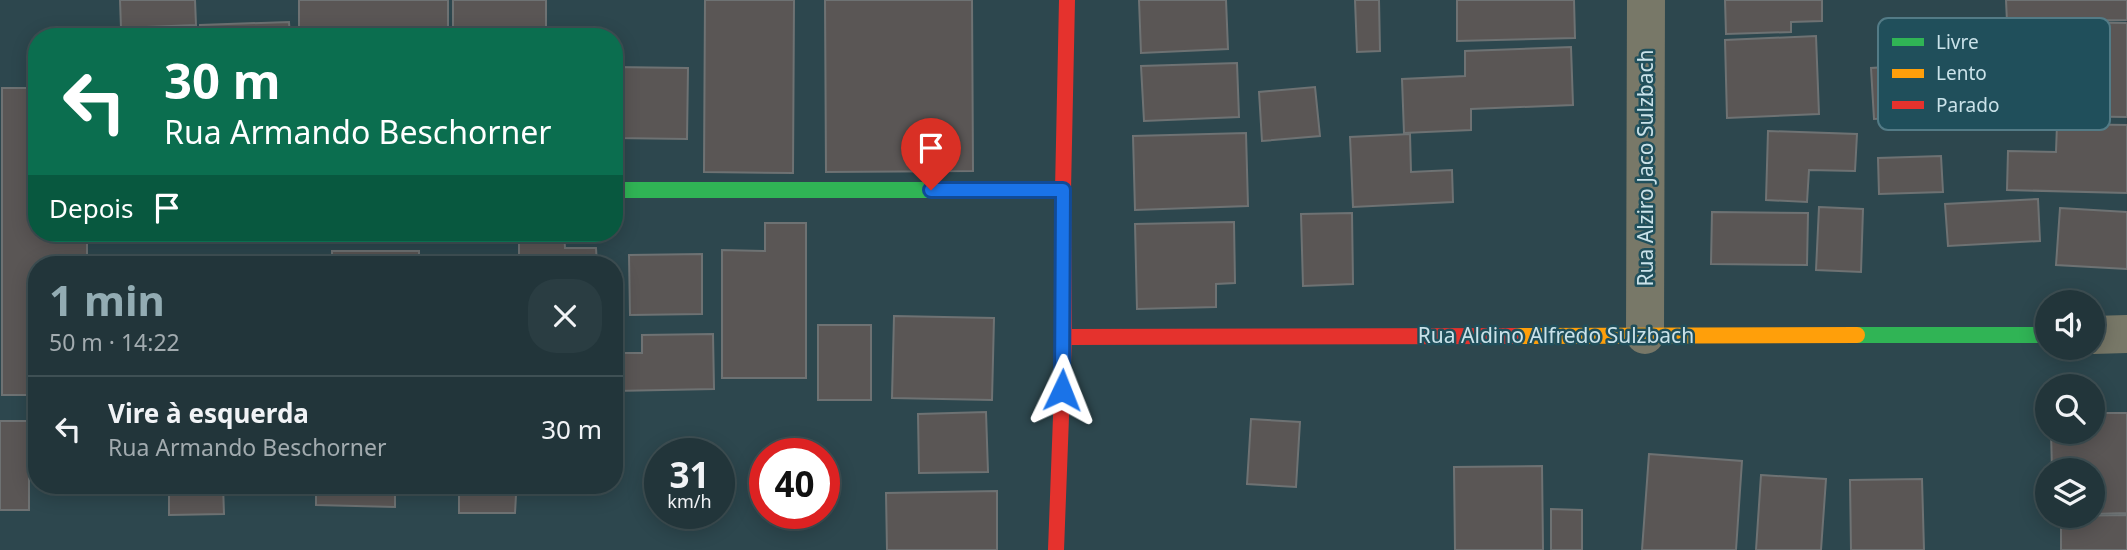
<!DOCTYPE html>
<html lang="pt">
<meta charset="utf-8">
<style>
body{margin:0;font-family:"Noto Sans",sans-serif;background:#2a3d42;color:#f1f3f6;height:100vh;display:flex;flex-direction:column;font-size:26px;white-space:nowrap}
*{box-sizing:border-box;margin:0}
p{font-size:23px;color:#a2abaf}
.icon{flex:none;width:38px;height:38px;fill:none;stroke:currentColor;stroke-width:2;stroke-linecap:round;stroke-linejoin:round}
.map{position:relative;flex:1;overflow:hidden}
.drawer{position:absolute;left:28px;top:256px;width:595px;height:238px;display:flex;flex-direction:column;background:#22353a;border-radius:28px;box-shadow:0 4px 18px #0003,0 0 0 2px #3f5054}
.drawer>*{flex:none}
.guide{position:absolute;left:28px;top:28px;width:595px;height:214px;border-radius:28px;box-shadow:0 4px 18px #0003,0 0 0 2px #3f5054;background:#0b6e4f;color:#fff;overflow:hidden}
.fabs{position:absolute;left:2035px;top:290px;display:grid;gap:14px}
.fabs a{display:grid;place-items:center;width:70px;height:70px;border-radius:50%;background:#22353a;box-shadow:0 4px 18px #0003,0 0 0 2px #3f5054;font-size:35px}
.speed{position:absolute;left:644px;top:438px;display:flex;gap:14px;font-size:35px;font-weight:700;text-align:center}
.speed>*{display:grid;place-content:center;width:91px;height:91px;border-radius:50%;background:#22353a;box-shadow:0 4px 18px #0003,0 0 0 2px #3f5054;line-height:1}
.speed small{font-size:18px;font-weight:400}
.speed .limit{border:10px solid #d22;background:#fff;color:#111}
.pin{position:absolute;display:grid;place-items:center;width:60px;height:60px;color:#fff;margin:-72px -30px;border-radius:50% 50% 50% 0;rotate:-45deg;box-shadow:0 0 7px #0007}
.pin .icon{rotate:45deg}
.me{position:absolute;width:77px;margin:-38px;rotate:2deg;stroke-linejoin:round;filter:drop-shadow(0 0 5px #0008)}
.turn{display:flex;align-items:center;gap:24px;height:147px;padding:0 21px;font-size:32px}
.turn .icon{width:91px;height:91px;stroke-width:2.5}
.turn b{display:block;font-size:49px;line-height:60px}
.then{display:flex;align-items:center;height:66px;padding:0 21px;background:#0003;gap:14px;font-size:26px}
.round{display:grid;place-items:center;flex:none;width:74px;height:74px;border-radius:28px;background:#2a3d42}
.summary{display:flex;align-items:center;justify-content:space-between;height:119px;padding:0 21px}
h1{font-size:42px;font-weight:700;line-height:52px;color:#93acb3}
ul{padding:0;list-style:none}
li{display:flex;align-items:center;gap:21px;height:105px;padding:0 21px;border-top:2px solid #3f5054}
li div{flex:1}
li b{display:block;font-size:26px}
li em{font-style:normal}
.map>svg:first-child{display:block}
.building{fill:#5a5655;stroke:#6e7273;stroke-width:2}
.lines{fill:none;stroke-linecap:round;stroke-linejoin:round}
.street{stroke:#787868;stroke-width:38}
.fast{stroke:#30b455;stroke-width:16}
.slow{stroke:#ff9f0a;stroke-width:16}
.jam{stroke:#e5322d;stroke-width:16}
.route-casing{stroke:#114b97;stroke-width:18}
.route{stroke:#1a73e8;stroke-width:12}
.labels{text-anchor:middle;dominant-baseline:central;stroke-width:5;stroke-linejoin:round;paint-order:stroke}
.street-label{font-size:21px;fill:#cae2e9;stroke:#204f5b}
.key{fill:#204f5b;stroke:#537b86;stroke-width:2}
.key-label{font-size:19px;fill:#cae2e9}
</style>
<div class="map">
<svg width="2127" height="550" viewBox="0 0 2127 550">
<rect width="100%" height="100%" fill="#2d474e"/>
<!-- building -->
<g class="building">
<path d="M120,0H195L196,25L121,28Z"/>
<rect x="299" y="0" width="149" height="37"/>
<rect x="453" y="0" width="93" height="37"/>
<path d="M705,0H794L793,173L704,172Z"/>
<path d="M825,0H972L973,171L826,172Z"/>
<path d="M1139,0H1226L1228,49L1141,53Z"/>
<path d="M1355,0H1379L1380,51L1357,52Z"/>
<path d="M1457,0H1574L1575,38L1457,41Z"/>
<path d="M1725,0H1822V21L1791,22V32L1726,34Z"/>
<path d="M2006,0H2127V20L2007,22Z"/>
<path d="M289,22L290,37H200V25Z"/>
<path d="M2054,22L2127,23V117L2053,116Z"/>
<path d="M1816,36L1819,114L1727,118L1725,40Z"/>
<path d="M1571,47L1573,105L1471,109V130L1404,133L1402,79L1465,76V51Z"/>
<path d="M1237,63L1239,117L1144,121L1141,66Z"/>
<path d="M1938,64L1940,116L1874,119L1871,68Z"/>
<path d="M614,67L688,68L687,139L614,138Z"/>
<path d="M1315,87L1320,136L1262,141L1259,92Z"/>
<path d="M2,88H37V233H87V264H37V395H2Z"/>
<path d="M2057,124L2127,125V193L2007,190L2008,151L2056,152Z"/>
<path d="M1768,131L1857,134L1855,171L1809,170L1807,202L1766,200Z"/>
<path d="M1246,133L1248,206L1135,210L1133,136Z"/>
<path d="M1410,134L1411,172L1452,170L1453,202L1353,207L1350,137Z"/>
<path d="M1941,156L1943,192L1879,194L1878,158Z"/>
<path d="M2038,199L2040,241L1948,246L1945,204Z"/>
<path d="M1819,207L1863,209L1861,272L1816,270Z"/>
<path d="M2060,208L2127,212V269L2056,265Z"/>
<path d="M1712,212L1808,213L1807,265L1711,264Z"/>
<path d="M1352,213L1353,284L1303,286L1301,214Z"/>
<path d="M1234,222L1235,283L1216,284V307L1137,309L1135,224Z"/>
<path d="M765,223H806V378H722V250L765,251Z"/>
<path d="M519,233H564L565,248H596L597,264H519Z"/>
<rect x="332" y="251" width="87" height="13"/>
<path d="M702,254V314L630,315L629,255Z"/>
<path d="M293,255L294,264H244V256Z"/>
<path d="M512,260L513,264H431V263Z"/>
<path d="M894,316L994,318L992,400L892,398Z"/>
<rect x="818" y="325" width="53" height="75"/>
<path d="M713,334L714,389L614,391V353H642V335Z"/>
<path d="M986,412L988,472L919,473L918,414Z"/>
<path d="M2093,413H2127V513L2093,514V471H2052L2051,432H2093Z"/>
<path d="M1251,419L1300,422L1296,487L1247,484Z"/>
<rect x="0" y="421" width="29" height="89"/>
<path d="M1649,454L1742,461L1736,550H1642Z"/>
<path d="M1542,466L1543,550H1455L1454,467Z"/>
<path d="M1761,475L1826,479L1821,550H1756Z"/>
<path d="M1922,479L1924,550H1851L1850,480Z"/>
<path d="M169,485H223L224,514L169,515Z"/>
<path d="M316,485H395V507L316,505Z"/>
<path d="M459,485H562V495H516L515,513H459Z"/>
<path d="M997,491V550H887L886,493Z"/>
<path d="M1551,509L1582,510V550H1551Z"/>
<path d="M2127,515V550H2061V516Z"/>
</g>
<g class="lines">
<!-- street -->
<g class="street">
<path d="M1645,335L1646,0"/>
<path d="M2093,335L2127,334"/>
</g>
<!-- fast -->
<g class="fast">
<path d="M614,190H943"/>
<path d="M1857,335H2048"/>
</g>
<!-- slow -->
<g class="slow">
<path d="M943,190H1063"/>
<path d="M1514,336L1857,335"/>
</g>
<!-- jam -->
<g class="jam">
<path d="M1064,337L1514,336"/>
<path d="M1056,550L1064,337L1063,190L1067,0"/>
</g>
</g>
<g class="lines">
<defs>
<path id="route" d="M931,190H1063L1062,390"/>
</defs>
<!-- route casing -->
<use href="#route" class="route-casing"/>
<!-- route -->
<use href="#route" class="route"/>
</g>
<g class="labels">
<!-- street labels -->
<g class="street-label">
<text transform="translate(1645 168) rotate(-90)">Rua Alziro Jaco Sulzbach</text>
<text x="1556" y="335">Rua Aldino Alfredo Sulzbach</text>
</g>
</g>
<!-- legend -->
<rect x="1878" y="18" width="232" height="112" rx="10" class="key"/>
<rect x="1892" y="38" width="32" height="8" fill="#30b455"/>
<rect x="1892" y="69" width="32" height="9" fill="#ff9f0a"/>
<rect x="1892" y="101" width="32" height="8" fill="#e5322d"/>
<g class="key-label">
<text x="1936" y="49">Livre</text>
<text x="1936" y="80">Lento</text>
<text x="1936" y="112">Parado</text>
</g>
</svg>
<div class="fabs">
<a><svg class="icon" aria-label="sound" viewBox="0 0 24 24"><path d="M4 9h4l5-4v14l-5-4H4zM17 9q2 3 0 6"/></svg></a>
<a><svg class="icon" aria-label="search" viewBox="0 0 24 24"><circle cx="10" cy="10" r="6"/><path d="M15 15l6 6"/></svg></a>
<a><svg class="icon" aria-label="layers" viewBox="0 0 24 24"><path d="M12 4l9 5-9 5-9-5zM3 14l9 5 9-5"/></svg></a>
</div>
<div class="speed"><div>31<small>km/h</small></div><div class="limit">40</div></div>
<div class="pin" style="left:931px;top:190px;background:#d93025"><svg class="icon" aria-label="arrive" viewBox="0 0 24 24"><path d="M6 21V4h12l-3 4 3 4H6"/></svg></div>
<svg class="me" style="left:1062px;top:390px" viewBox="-20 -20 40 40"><path d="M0-17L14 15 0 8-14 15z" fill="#1a73e8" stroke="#fff" stroke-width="4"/></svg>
<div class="guide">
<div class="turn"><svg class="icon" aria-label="left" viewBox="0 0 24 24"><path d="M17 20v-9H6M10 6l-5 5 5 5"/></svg><div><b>30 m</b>Rua Armando Beschorner</div></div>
<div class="then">Depois<svg class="icon" aria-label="arrive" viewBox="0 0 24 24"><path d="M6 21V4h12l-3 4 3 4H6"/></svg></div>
</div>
<section class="drawer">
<div class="summary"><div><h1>1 min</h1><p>50 m · 14:22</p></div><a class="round"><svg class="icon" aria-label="close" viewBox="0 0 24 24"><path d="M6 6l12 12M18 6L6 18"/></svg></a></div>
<ul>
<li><svg class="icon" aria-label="left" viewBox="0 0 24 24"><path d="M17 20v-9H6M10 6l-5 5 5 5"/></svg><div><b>Vire à esquerda</b><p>Rua Armando Beschorner</p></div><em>30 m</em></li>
</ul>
</section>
</div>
